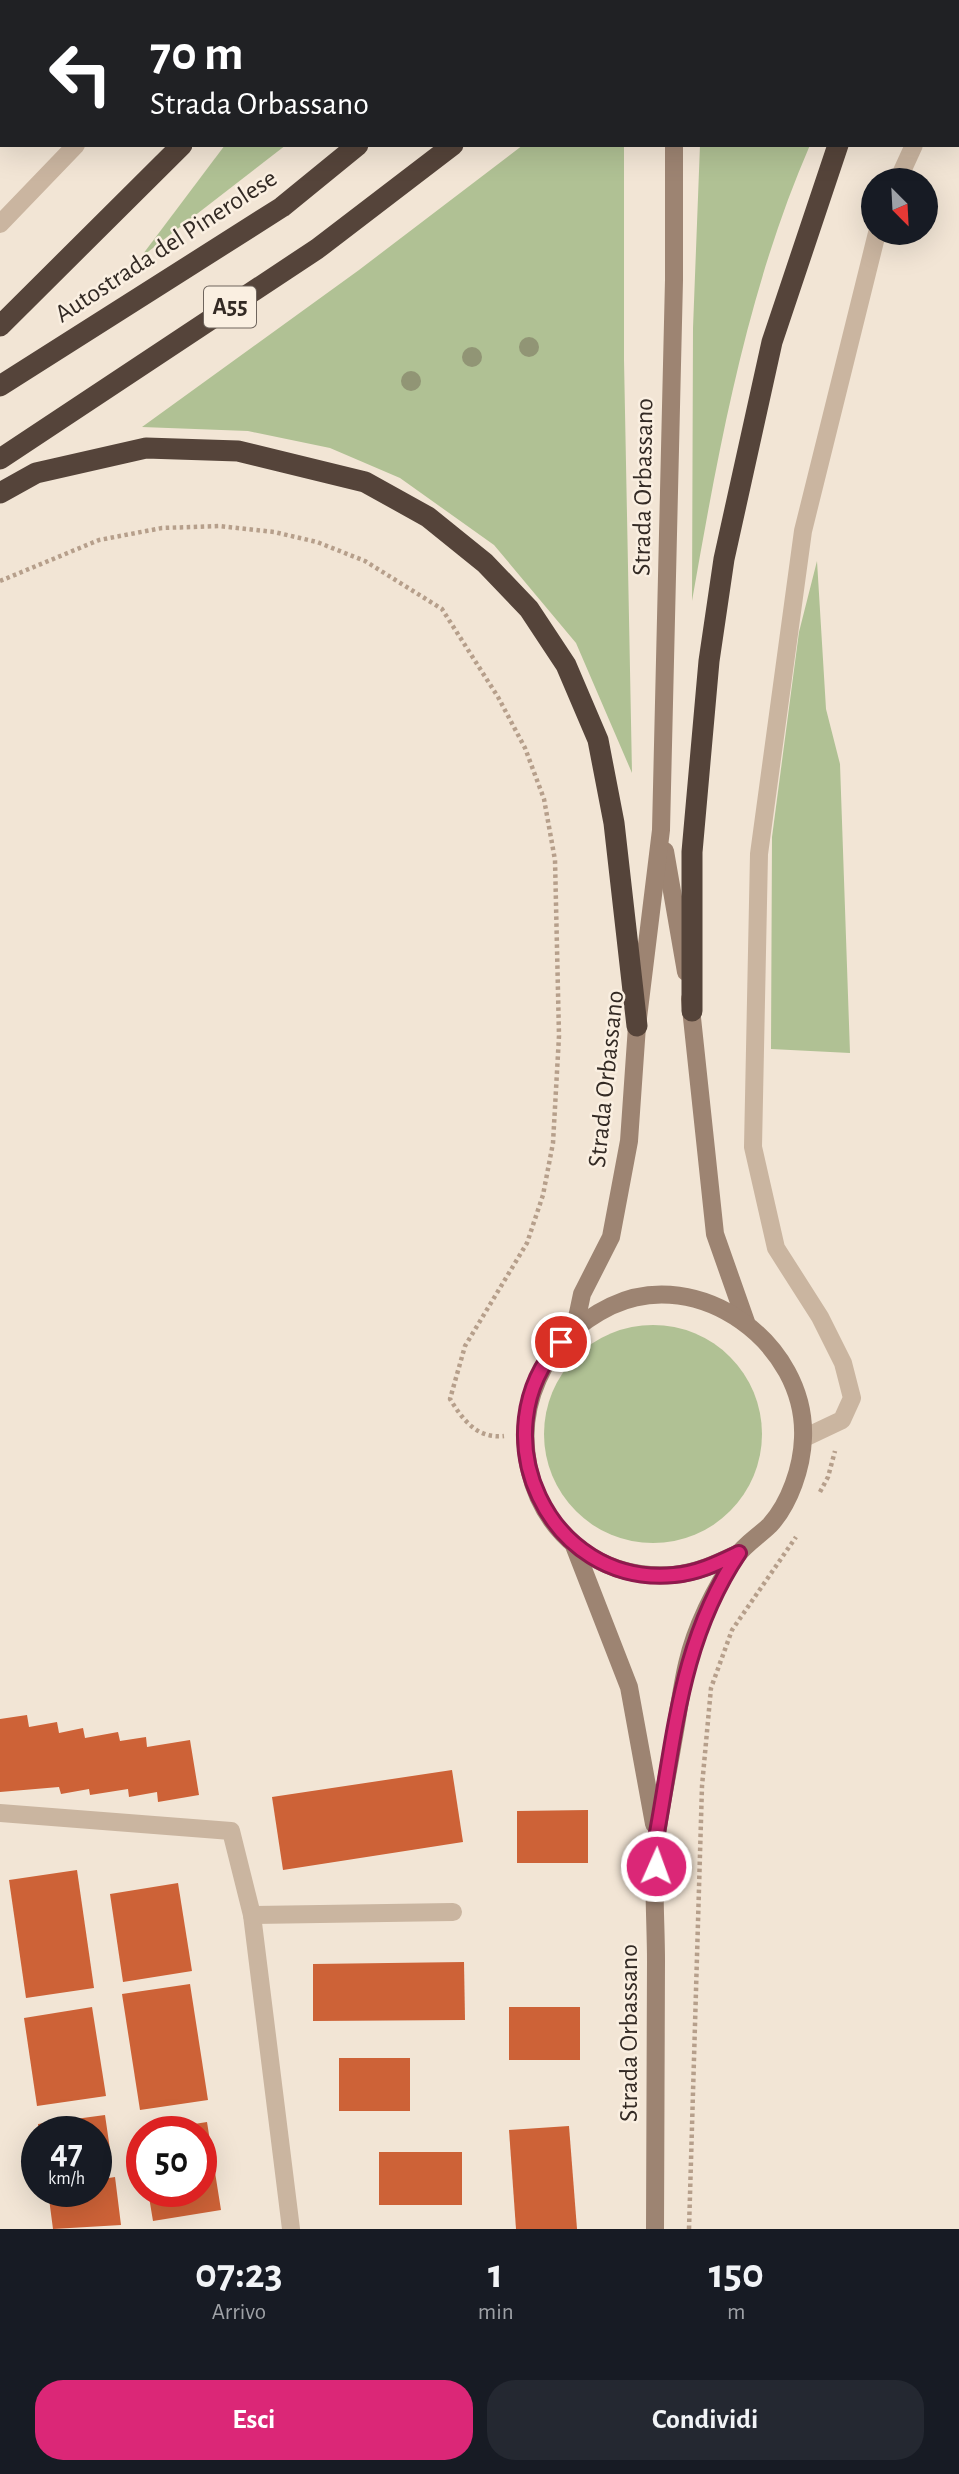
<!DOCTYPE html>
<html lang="it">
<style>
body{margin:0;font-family:"Alegreya Sans",sans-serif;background:#242831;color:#f1f3f6;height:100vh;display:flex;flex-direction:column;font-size:26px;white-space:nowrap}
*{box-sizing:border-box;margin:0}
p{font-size:23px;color:#9ea1a6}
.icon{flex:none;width:38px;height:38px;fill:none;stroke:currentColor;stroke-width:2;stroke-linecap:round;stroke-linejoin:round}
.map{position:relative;height:2229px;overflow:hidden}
.details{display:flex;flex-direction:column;background:#171b24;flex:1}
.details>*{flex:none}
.hud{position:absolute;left:0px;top:0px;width:959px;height:147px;box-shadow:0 7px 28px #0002;background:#202124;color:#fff;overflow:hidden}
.needle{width:46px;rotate:156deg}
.tools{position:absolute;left:861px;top:168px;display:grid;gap:14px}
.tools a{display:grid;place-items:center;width:77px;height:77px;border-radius:50%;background:#171b24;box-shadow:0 7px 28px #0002;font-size:35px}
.speed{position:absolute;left:21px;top:2116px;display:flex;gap:14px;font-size:35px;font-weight:700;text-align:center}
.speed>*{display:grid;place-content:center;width:91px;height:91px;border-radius:50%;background:#171b24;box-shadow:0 7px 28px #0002;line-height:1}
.speed small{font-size:18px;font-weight:400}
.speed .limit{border:10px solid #d22;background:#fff;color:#111}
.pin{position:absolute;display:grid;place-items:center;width:60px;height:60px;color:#fff;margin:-30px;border:4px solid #fff;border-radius:50%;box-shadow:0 2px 7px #0007}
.me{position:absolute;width:77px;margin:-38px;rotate:2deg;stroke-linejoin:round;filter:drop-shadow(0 0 5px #0008)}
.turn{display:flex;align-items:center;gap:24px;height:147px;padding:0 35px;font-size:32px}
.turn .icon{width:91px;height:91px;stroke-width:2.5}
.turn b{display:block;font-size:49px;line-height:60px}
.eta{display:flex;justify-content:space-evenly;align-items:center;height:119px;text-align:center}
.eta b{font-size:42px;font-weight:600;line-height:49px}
.button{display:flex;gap:14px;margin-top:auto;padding:14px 35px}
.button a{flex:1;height:80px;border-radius:28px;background:#db2777;color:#fff;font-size:28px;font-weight:600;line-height:80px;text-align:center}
.button a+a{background:#242831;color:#f1f3f6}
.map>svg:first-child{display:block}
.green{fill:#b0c194}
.building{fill:#cd6237}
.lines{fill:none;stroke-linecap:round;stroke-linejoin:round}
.path{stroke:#b69f8b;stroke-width:4.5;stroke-dasharray:3.5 3.5;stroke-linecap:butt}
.minor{stroke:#cab5a0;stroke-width:18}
.secondary{stroke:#9d8472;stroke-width:18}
.motorway{stroke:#55443a;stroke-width:21}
.tree{fill:#919575}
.route-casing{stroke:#8e194d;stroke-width:18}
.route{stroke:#db2777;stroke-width:12}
.labels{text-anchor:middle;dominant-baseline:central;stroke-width:5;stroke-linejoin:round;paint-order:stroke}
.shield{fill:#faefe1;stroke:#6f655d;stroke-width:2}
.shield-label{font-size:24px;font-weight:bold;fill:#332a24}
.street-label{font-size:26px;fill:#332a24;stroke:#faefe1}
</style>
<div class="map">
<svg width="959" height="2229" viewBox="0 0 959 2229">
<rect width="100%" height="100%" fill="#f2e5d5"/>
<!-- green -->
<g class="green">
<path d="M225,145H286L140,258Z"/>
<path d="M523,145H624V360L632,773L576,643L494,545L400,478L330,448L248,431L142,427L359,270Z"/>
<path d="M700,145H810C747,290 719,447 692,601L693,328Z"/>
<path d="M817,561L826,709L840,764L850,1053L771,1049L772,837L799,632Z"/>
<circle cx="653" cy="1434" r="109"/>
</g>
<!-- building -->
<g class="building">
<path d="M27,1715L29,1727L57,1722L59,1733L83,1728L85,1738L118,1732L120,1741L146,1737L147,1747L190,1740L199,1795L158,1802L157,1792L129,1797L128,1789L90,1795L89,1789L61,1794L59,1787L0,1792V1719Z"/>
<path d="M452,1770L463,1842L283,1870L272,1797Z"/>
<path d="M588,1810V1863H517V1811Z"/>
<path d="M77,1870L94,1988L26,1998L9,1880Z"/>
<path d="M178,1883L192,1971L123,1982L110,1894Z"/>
<path d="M464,1962L465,2020L313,2021V1964Z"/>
<path d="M190,1984L208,2100L140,2110L122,1994Z"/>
<path d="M92,2007L106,2096L37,2106L24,2018Z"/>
<rect x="509" y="2007" width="71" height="53"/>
<rect x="339" y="2058" width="71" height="53"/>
<path d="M105,2115L112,2163L96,2165V2132H39L38,2124Z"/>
<path d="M207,2122L221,2210L153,2221L148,2191H201V2132L156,2130Z"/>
<path d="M569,2126L577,2229H516L509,2130Z"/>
<rect x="379" y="2152" width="83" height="53"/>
<path d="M115,2177L121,2225L53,2229L48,2191H96V2180Z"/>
</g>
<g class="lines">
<!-- path -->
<g class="path">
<path d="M0,581L99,540L162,528L219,526L274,532L317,542L365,561L442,609L498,697L525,748L544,799L555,860L559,1036L553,1143L543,1195L527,1243L465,1346L450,1399C463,1420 477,1439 504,1436"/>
<path d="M820,1492L828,1477L835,1451"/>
<path d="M689,2229L702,1786L711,1688L732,1630L796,1537"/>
</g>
<!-- minor -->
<g class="minor">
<path d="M196,2L198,0"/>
<path d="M957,53L959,49"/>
<path d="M898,180L914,145"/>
<path d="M0,224L76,145"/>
<path d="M804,1438L842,1420L852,1398L843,1363L820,1317L776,1248L753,1147L759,854L803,531L877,233"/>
<path d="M0,1813L231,1831L252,1915L291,2229"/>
<path d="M252,1915L453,1912"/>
</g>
<!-- secondary -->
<g class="secondary">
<path d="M674,2V0"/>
<path d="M665,851L686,972"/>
<path d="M690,999L715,1234L746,1322"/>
<path d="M575,1327L582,1294L611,1237L629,1141L637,1026L661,830L674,280V145"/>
<path d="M573,1543L629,1687L654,1824"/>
<path d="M655,2229C655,2140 656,2050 656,1961C656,1920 652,1876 657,1835C661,1804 668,1773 673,1742C678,1716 681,1690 687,1664C695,1628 715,1588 736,1557C745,1544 759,1536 770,1525C790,1503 802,1467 803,1438C807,1344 699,1264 611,1306C467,1376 517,1585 673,1575C697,1573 718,1563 739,1553"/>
</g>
<!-- motorway -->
<g class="motorway">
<path d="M280,2L281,0"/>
<path d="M534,2L537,0"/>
<path d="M641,2L643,0"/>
<path d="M902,2L903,0"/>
<path d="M0,326L182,145"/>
<path d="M0,386L282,207L358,145"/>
<path d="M0,459L317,249L453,145"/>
<path d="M0,493L36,473L146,448L238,451L365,482L428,517L485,563L529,609L566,665L598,740L614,823L637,1026"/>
<path d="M692,1011V852L709,661L724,559L772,342L838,145"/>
</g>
</g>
<!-- trees -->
<g class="tree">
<circle cx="529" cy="347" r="10"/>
<circle cx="472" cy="357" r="10"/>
<circle cx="411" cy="381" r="10"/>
</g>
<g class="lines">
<defs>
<path id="route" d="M561,1342C478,1432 548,1587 674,1575C698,1573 718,1563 739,1553C680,1641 675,1736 656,1838V1866"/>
</defs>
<!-- route casing -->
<use href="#route" class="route-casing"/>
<!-- route -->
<use href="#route" class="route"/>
</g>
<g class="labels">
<!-- shield labels -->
<rect class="shield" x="204" y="286.5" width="52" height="41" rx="5"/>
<g class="shield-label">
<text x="230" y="307">A55</text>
</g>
<!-- street labels -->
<g class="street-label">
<text transform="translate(166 246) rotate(-33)">Autostrada del Pinerolese</text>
<text transform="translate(643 487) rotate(-89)">Strada Orbassano</text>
<text transform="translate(606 1079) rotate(-84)">Strada Orbassano</text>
<text transform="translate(629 2033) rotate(-90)">Strada Orbassano</text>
</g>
</g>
</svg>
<div class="tools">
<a><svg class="needle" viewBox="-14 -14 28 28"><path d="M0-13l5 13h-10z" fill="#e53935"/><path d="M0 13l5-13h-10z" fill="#9ea1a6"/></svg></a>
</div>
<div class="speed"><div>47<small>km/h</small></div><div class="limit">50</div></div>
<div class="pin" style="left:561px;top:1342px;background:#d93025"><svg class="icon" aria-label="arrive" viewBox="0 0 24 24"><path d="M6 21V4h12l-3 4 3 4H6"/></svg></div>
<svg class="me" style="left:656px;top:1866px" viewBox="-20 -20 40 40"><circle r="17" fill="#db2777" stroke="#fff" stroke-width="3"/><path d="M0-11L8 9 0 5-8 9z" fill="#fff"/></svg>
<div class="hud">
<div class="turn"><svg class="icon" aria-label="left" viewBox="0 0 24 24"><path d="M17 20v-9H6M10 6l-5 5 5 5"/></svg><div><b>70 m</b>Strada Orbassano</div></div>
</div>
</div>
<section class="details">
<div class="eta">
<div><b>07:23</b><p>Arrivo</p></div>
<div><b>1</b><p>min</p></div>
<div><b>150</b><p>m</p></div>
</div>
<div class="button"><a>Esci</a><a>Condividi</a></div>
</section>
